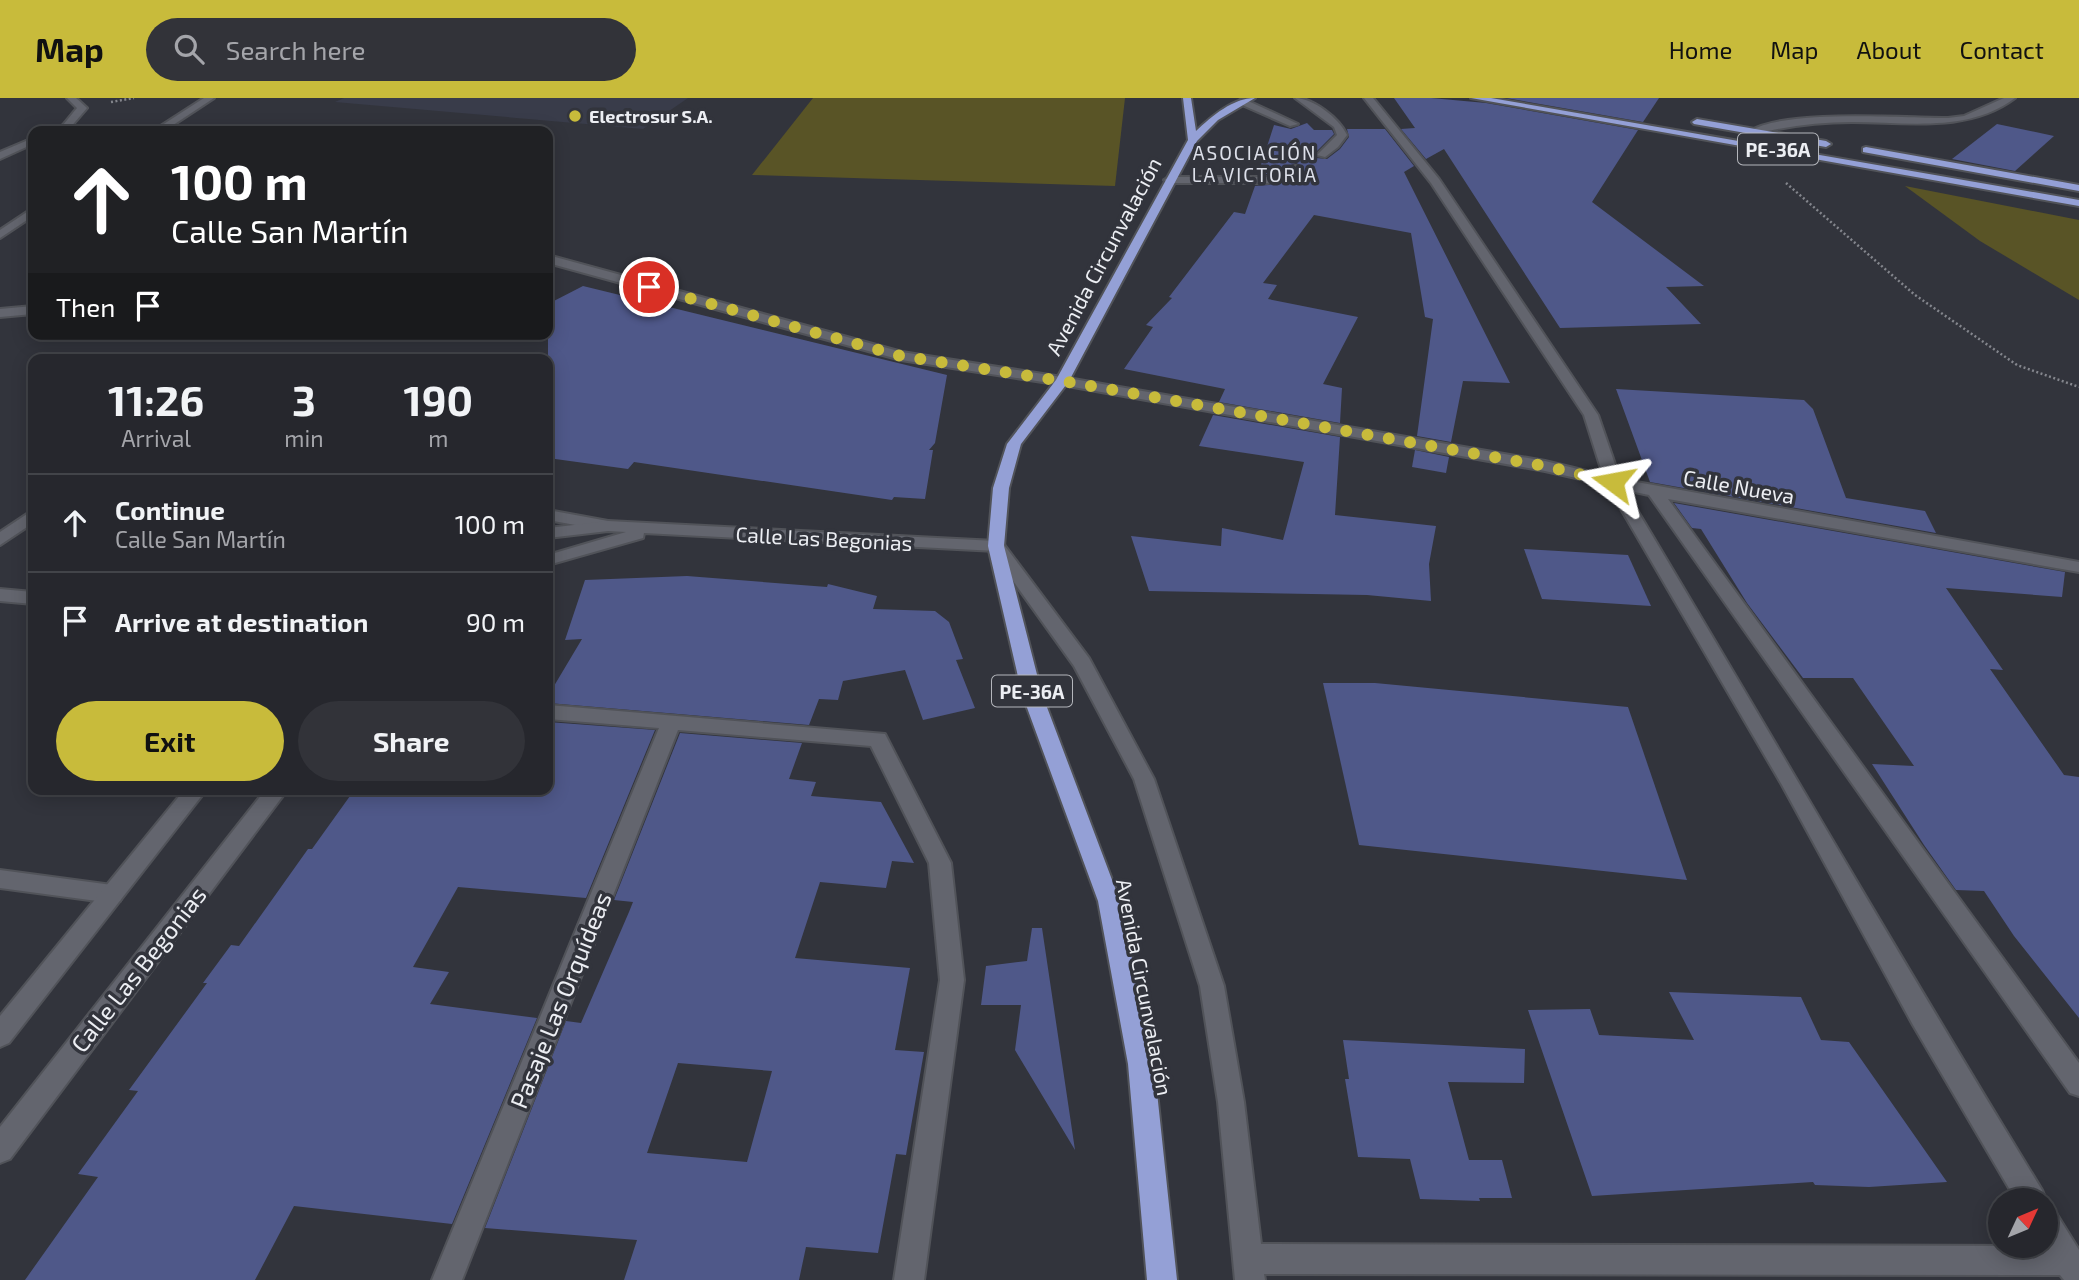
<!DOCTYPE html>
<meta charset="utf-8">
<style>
body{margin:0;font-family:"Exo 2",sans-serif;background:#323339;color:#f1f3f6;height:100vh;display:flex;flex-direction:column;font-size:26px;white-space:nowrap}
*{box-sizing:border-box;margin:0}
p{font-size:23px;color:#a4a5aa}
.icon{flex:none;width:38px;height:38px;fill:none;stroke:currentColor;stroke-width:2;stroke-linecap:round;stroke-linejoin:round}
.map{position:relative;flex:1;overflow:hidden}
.sheet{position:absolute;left:28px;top:256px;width:525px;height:441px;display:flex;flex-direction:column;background:#26272d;border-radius:14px;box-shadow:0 4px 18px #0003,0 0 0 2px #424449}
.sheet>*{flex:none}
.hud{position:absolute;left:28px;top:28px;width:525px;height:214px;border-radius:14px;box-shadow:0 4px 18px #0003,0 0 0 2px #424449;background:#202124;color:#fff;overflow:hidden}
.needle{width:46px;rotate:46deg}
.tools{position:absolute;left:1988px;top:1090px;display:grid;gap:14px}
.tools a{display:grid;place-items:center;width:70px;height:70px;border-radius:50%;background:#26272d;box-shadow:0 4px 18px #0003,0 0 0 2px #424449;font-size:35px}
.pin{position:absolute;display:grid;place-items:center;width:60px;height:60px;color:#fff;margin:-30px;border:4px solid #fff;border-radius:50%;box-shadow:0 2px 7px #0007}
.me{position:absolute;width:77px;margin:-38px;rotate:283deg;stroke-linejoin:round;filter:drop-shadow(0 0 5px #0008)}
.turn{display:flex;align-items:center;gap:24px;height:147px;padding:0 28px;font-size:32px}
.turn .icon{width:91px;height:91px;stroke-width:2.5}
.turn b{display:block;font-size:49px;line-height:60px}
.then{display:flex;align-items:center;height:66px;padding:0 28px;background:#0003;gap:14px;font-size:26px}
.eta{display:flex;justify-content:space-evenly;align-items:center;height:119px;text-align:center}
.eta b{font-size:42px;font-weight:700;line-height:49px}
.action{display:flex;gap:14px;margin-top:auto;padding:14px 28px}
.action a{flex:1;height:80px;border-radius:42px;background:#c8bb3b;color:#111;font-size:28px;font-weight:700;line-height:80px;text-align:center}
.action a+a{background:#323339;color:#f1f3f6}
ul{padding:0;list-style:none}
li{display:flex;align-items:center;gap:21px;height:98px;padding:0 28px;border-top:2px solid #424449}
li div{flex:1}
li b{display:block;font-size:26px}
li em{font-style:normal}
header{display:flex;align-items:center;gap:42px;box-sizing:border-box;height:98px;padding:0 35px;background:#c8bb3b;color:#111}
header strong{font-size:33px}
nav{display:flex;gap:38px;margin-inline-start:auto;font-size:24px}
.search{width:490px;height:63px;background:#323339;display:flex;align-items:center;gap:18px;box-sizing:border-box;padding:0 24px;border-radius:38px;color:#a4a5aa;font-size:26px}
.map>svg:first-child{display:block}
.built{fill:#393c4a}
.green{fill:#595426}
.building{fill:#4f5889;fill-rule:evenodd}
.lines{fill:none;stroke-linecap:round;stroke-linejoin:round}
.service-casing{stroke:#515359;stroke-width:4}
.minor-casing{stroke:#515359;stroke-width:4}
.tertiary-casing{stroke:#515359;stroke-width:4}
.trunk-casing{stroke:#515359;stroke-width:4}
.path{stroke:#84868d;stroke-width:2.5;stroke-dasharray:2 2.5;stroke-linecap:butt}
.service{fill:#63656e;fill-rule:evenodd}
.minor{fill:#63656e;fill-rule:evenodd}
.tertiary{fill:#63656e;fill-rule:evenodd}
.trunk{fill:#94a0d6;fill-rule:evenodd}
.route{stroke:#c8bb3b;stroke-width:12;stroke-dasharray:0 21.6}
.poi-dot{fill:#c8bb3b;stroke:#32343c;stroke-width:2.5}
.labels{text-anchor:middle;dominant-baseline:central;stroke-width:7;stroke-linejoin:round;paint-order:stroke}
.far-poi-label{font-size:18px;font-weight:bold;fill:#eceef3;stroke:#32343c;text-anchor:start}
.shield{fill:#32343c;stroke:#b4b6bc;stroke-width:2}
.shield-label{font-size:19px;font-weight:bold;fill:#eceef3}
.far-neighbourhood-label{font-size:19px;letter-spacing:2px;fill:#dde0ea;stroke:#32343c}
.street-label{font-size:21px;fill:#eceef3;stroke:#32343c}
.near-street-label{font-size:24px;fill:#eceef3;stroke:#32343c}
</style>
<header>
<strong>Map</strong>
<div class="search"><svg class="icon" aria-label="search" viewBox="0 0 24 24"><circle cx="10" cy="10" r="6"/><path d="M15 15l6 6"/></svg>Search here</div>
<nav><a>Home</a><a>Map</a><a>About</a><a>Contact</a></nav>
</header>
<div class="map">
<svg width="2079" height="1182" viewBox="0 0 2079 1182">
<rect width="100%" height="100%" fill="#32343c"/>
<!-- built -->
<path class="built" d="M344,0H688L643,31L335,4Z"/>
<!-- green -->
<g class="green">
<path d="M813,0H1125L1115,88L752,77Z"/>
<path d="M1905,88L2079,122V202L1980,143Z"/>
</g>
<!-- building -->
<g class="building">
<path d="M1394,0H1431L1486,5L1638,32L1592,104L1704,188L1666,189L1701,226L1560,230L1444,51L1426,61L1401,31L1415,30Z"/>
<path d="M1506,0H1659L1643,24Z"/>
<path d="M1307,25L1314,32H1332L1334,36L1315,55L1316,60L1327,61L1340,51L1349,39L1347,31H1385L1414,68L1404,74L1510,285L1463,283L1451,344L1417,338L1433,221L1425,219L1411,135L1314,117L1263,185L1277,187L1268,201L1358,219L1323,286L1342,290L1340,325L1219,304L1225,291L1124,271L1153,229L1146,227L1172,200L1169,199L1234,114L1245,116L1255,88L1269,87L1301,74V67L1296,65L1267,76H1258L1274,27L1291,31Z"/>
<path d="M1997,26L2054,38L2015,73L1952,61Z"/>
<path d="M583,188L947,277L935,345L929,352H933L925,401L894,399L892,402L634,364L628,371L548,360V206Z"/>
<path d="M1616,291L1804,302L1813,311L1846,400L1925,413L1936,435L1650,384Z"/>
<path d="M1213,317L1340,339L1335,417L1436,428L1429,466L1431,503L1367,497L1149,493L1131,438L1221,448L1222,430L1283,442L1304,364L1199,348Z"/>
<path d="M1415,352L1449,359L1446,375L1412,369Z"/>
<path d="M1674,405L2065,474L2062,499L1946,490L2003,572L1990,571L2064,677L2079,679V920L2014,838L1984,793L1956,792L1924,747L1872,666L1914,668L1853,580H1803L1747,505L1701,431L1692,430Z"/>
<path d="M1524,451L1628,457L1651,508L1542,501Z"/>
<path d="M687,478L827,489L828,486L877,498L873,511L935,513L949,524L963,561L956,562L975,610L923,622L905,572L843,583L838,602L819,601L809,627L548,605V598L582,541L565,542L585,482Z"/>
<path d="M1323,585H1375L1628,609L1687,782L1359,747Z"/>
<path d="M548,624L655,632L586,800L458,789L413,869L449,874L430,906L537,920L452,1126L294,1108L255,1182H25L98,1079L78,1076L138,993L129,992L207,885H203L231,847L239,848L308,751H312L355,691H548Z"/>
<path d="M680,635L802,645L789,681L816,684L811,698L881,704L914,765L892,763L886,790L820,784L795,860L910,870L895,952L924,954L906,1057L896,1056L878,1155L806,1149L799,1182H624L637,1142L485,1130L566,923L581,925L629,814L633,804L614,802ZM678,965L772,973L747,1064L647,1055Z"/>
<path d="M1032,830H1042L1075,1052L1015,952L1021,907H981L986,868L1027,863Z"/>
<path d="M1669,894L1801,899L1821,942L1849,944L1947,1084L1869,1089L1815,1087L1813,1084L1592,1098L1528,912L1590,911L1599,937L1694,942Z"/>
<path d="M1343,942L1525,951L1524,985L1448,984L1469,1062H1502L1512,1100H1479L1480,1103L1420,1101L1410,1061L1358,1059L1345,981H1349Z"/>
</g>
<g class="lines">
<defs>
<g id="service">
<path d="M1295,0C1313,0 1339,20 1347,37L1338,49L1325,59L1317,57L1337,37L1334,29Z"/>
<path d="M2004,0H2015C1969,35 1907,24 1852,24C1819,24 1787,28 1755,36L1750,33C1785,11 1903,20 1948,20L1964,18Z"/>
<path d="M1240,2H1246L1298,26L1290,28L1240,6Z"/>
<path d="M1295,68L1299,69V73L1268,85H1169L1164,82L1169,79H1267Z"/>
</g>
<g id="minor">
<path d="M67,0H76L87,10L69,31L52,33L63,27L77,10Z"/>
<path d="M204,0H214L164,33H153Z"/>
<path d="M1364,0H1373L1439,81L1598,317L1620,381L2079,464V474L1668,401L2079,965V998L2070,995L1649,397L1625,392C1765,625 1900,861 2042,1092L2046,1102V1103L2016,1102L1913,927L1782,687L1607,387L1545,373L1062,287L901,262L548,165V157L902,254L1062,279L1545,363L1603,377L1584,317L1431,85Z"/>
<path d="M33,40V46L0,61V54Z"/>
<path d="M33,110V118L0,140V132Z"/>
<path d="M33,208V216L0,219V211Z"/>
<path d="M33,412V425L0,447V434Z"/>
<path d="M548,412L608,423L616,428L608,433L548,422Z"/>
<path d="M996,443L1002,444L1089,560L1154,681L1224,888L1244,1004L1261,1146L2046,1148V1111L2056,1115L2079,1152V1182H2064L2060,1177L1264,1176L1265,1182H1235L1218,1004L1200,888L1134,681L1074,568L988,448Z"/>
<path d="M0,491L33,494V506L0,503Z"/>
<path d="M548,607L885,636L951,765L964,882L924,1182H894L940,882L929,765L871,648L678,632L462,1182H432L659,630L548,621Z"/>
<path d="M0,772L112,787L120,789L123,796L120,803L112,805L0,790Z"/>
</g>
<g id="tertiary">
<path d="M608,423L996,443L1004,448L996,453L644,435L643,440L548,467V457L626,434L608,433L548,440V430Z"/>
<path d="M185,691H207L9,945L0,949V918Z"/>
<path d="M266,691H288L10,1061L0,1065V1029Z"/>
</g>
<g id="trunk">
<path d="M1183,0H1191L1196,33C1212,18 1233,0 1255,0L1218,22L1197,43L1069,283L1021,346L1009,390L1004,448L1042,596L1120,803L1154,966L1177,1182H1147L1128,966L1098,803L1022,596L988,448L993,390L1007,346L1056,282L1188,42Z"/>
<path d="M1471,0H1491L2079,102V108Z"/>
<path d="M1697,21L1826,43L1831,46L1826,49L1694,26L1692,24Z"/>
<path d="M1866,49L2079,87V93L1863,54V50Z"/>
</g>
</defs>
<!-- service casing -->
<use href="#service" class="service-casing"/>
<!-- minor casing -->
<use href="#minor" class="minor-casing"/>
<!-- tertiary casing -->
<use href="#tertiary" class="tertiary-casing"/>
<!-- trunk casing -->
<use href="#trunk" class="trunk-casing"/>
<!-- path -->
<g class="path">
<path d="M111,4L134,0"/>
<path d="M1786,85L1915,197L2017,267L2079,289"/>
</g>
<!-- service -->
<use href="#service" class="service"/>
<!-- minor -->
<use href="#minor" class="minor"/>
<!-- tertiary -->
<use href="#tertiary" class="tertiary"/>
<!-- trunk -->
<use href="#trunk" class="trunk"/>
</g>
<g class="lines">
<!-- route -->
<path class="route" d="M649,189L901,258L1062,283L1545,368L1613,384"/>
</g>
<!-- markers -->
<circle class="poi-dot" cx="575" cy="18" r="7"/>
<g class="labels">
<!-- far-poi labels -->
<g class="far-poi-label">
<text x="589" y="18">Electrosur S.A.</text>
</g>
<!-- shield labels -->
<g class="shield">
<rect x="1738" y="35.5" width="80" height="31" rx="5"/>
<rect x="992" y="577.5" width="80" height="31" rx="5"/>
</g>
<g class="shield-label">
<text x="1778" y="51">PE-36A</text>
<text x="1032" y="593">PE-36A</text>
</g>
<!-- far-neighbourhood labels -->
<g class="far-neighbourhood-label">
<text x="1255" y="54">ASOCIACIÓN<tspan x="1255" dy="22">LA VICTORIA</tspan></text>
</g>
<!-- street labels -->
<g class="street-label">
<text transform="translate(1103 158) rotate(-62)">Avenida Circunvalación</text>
<text transform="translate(1739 388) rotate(10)">Calle Nueva</text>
<text transform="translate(824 440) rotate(3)">Calle Las Begonias</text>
<text transform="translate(1145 889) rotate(79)">Avenida Circunvalación</text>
</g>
<!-- near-street labels -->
<g class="near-street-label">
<text transform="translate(138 871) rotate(-52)">Calle Las Begonias</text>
<text transform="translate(560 902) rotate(-68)">Pasaje Las Orquídeas</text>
</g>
</g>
</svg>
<div class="tools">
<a><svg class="needle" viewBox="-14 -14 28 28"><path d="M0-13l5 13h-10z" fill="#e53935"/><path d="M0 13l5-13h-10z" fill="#a4a5aa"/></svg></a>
</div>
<div class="pin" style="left:649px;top:189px;background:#d93025"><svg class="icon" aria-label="arrive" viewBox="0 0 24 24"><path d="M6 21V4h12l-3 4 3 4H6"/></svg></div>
<svg class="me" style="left:1613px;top:384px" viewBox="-20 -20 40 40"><path d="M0-17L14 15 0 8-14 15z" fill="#c8bb3b" stroke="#fff" stroke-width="4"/></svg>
<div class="hud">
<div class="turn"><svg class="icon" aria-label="ahead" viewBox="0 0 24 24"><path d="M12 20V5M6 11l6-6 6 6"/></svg><div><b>100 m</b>Calle San Martín</div></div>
<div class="then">Then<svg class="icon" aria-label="arrive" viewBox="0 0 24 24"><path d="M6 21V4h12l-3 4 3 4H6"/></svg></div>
</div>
<section class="sheet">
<div class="eta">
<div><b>11:26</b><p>Arrival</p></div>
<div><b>3</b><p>min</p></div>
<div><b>190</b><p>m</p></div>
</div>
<ul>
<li><svg class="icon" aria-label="ahead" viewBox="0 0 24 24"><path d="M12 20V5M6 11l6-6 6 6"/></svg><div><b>Continue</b><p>Calle San Martín</p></div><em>100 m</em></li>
<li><svg class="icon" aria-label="arrive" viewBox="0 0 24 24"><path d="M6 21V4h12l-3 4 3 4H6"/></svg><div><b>Arrive at destination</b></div><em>90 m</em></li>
</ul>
<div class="action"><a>Exit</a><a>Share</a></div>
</section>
</div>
